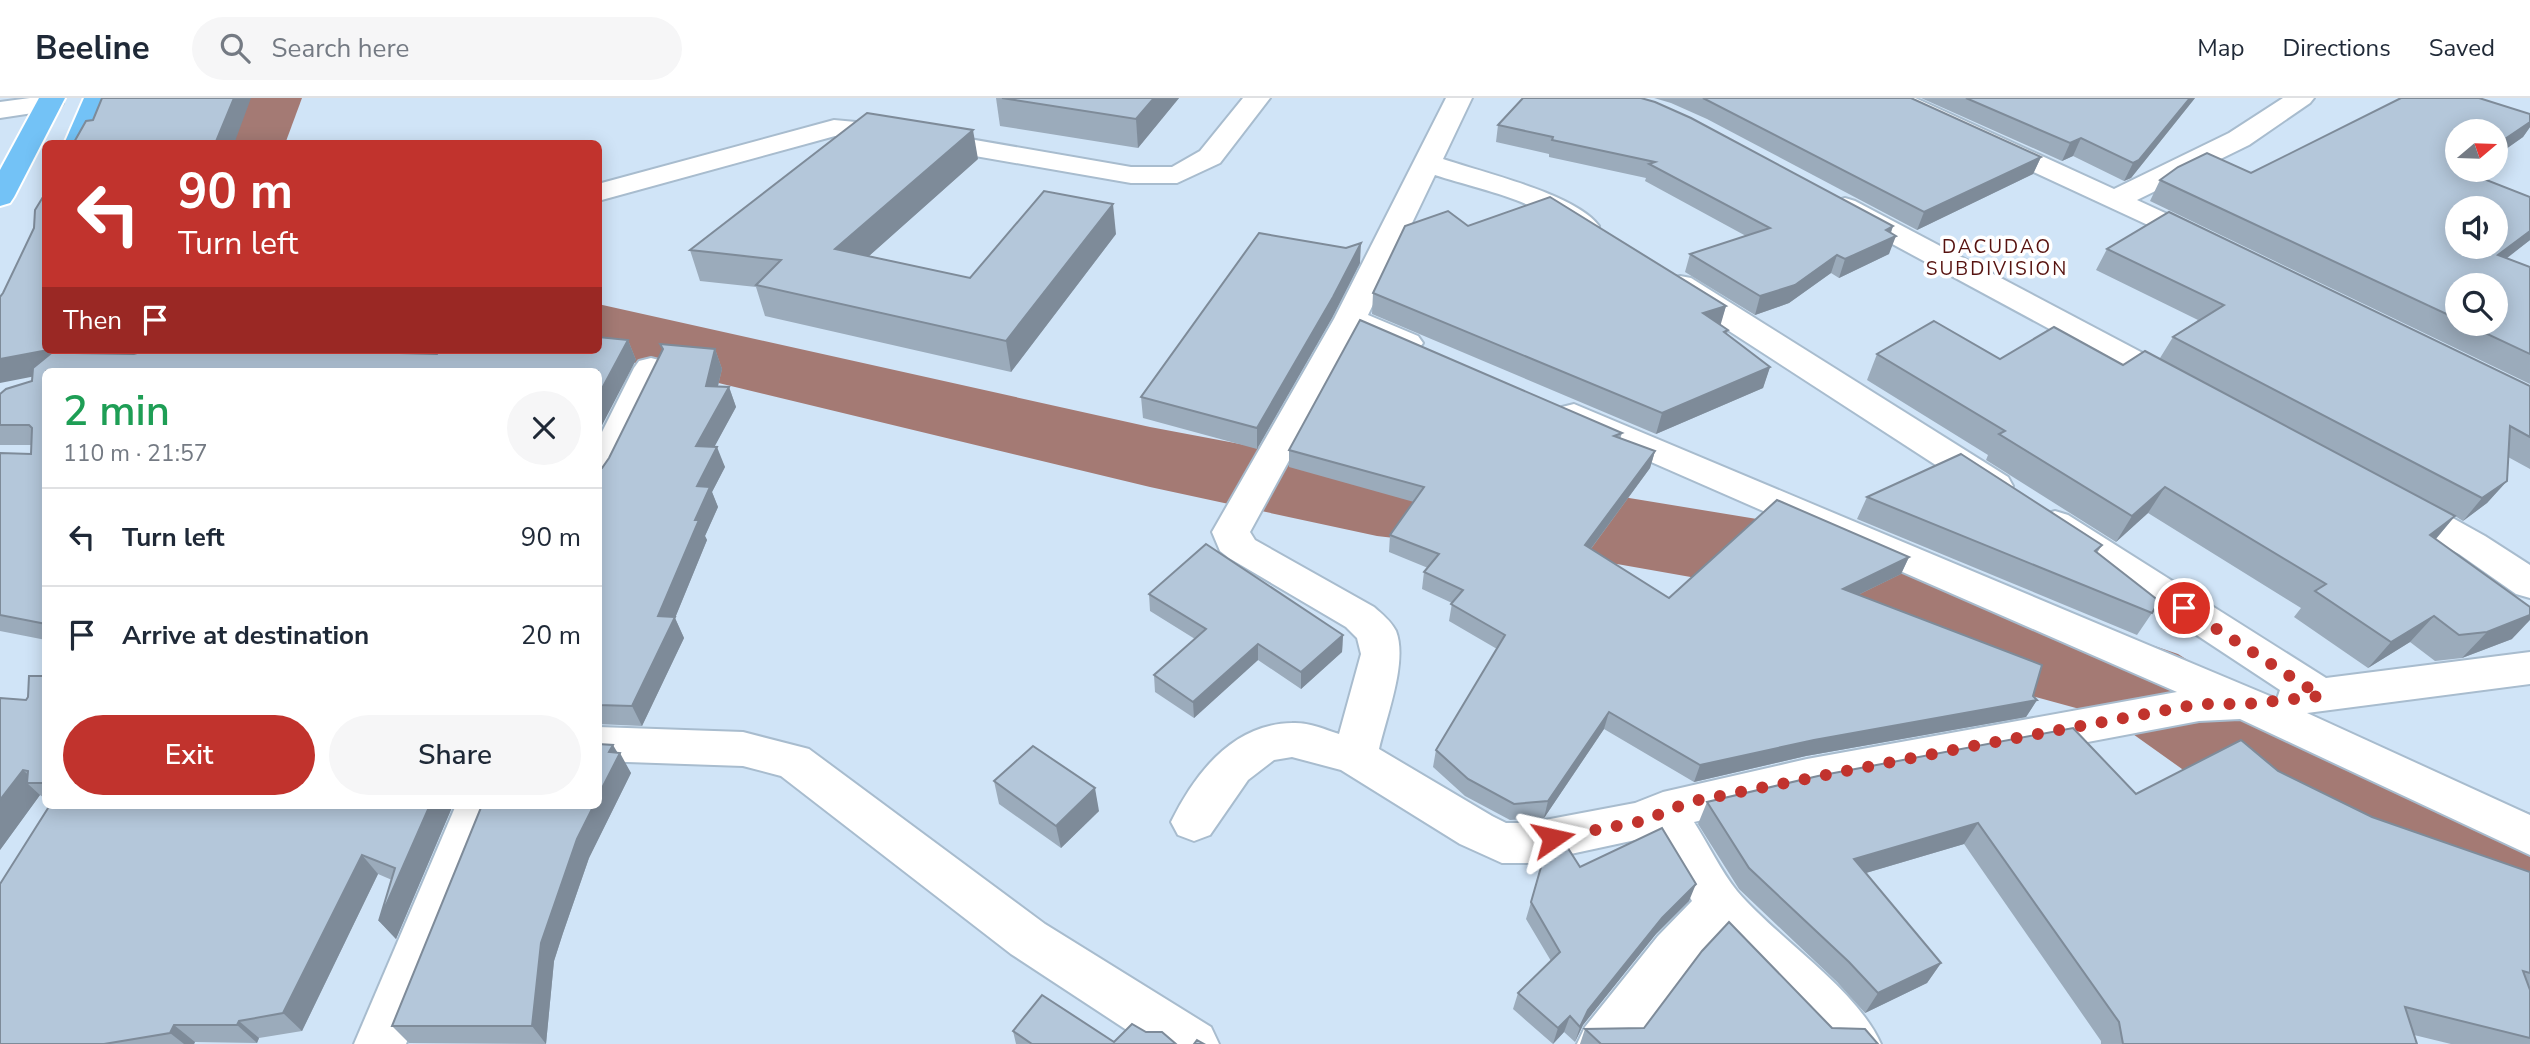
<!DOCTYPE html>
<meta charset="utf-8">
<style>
body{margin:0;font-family:"Nunito Sans",sans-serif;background:#f6f6f7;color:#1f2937;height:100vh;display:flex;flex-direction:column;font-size:26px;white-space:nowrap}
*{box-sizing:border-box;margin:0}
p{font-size:23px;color:#747a83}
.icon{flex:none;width:38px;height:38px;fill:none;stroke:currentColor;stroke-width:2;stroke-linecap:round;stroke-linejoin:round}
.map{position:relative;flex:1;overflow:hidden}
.details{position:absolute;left:42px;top:270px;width:560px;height:441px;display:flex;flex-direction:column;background:#fff;border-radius:10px;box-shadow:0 4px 18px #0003}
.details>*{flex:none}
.top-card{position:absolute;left:42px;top:42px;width:560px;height:214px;border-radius:10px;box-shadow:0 4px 18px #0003;background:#c1332d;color:#fff;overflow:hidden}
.needle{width:46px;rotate:71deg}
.controls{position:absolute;left:2445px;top:21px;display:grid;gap:14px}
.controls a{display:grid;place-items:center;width:63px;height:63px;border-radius:50%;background:#fff;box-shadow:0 4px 18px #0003;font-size:35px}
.pin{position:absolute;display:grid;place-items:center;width:60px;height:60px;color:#fff;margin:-30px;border:4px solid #fff;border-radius:50%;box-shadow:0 2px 7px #0007}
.me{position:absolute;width:77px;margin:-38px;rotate:79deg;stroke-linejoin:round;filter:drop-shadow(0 0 5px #0008)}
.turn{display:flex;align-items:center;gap:24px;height:147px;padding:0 21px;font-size:32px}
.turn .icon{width:91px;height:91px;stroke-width:2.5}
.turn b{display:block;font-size:49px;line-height:60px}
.then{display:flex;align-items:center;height:66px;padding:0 21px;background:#0003;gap:14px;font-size:26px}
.round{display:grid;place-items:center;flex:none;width:74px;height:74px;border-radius:37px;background:#f6f6f7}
.summary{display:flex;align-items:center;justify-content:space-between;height:119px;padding:0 21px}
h1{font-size:42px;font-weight:600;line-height:52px;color:#1e9e55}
.button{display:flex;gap:14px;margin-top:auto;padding:14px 21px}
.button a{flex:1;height:80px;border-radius:42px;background:#c1332d;color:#fff;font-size:28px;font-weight:600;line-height:80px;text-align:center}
.button a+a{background:#f6f6f7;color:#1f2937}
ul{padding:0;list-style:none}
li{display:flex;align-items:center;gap:21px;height:98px;padding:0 21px;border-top:2px solid #e0e1e3}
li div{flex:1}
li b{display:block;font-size:26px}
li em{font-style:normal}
header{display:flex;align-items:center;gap:42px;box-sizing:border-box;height:98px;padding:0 35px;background:#fff;border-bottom:2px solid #e0e1e3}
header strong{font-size:33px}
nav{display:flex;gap:38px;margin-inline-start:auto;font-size:24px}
.search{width:490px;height:63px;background:#f6f6f7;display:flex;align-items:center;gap:18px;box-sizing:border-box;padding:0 24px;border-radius:38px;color:#747a83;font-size:26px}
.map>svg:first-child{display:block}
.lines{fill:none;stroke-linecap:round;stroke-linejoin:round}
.river{fill:#a47a74;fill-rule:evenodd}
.street-casing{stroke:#a8bcce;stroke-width:4}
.primary-casing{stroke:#fff;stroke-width:4}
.street{fill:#fff;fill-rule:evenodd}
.primary{fill:#73c2f6;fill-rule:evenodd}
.wall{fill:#9babbb;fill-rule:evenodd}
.shaded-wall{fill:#7e8b99}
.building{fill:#b4c7da;stroke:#7e8b99;stroke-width:2;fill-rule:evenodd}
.route{stroke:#c1332d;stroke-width:12;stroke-dasharray:0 21.6}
.labels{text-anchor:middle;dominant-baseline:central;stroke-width:7;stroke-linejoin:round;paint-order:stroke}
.far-neighbourhood-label{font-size:19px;letter-spacing:2px;fill:#56120f;stroke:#fff}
</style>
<header>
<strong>Beeline</strong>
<div class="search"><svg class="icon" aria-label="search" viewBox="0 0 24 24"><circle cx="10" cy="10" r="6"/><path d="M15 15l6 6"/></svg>Search here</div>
<nav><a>Map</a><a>Directions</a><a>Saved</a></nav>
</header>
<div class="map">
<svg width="2530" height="946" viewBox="0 0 2530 946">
<rect width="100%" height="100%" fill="#d0e4f7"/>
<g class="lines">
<!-- river -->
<g class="river">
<path d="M234,0H302L285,46H215Z"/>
<path d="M598,206L1150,329L1377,372L1617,398L1769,423L1804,433L2076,529L2140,543L2178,556L2260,607L2530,715V821L2488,806L2182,671L2109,619L2028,597L1753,490L1617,466L1377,438L1150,389L582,252H598Z"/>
</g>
<defs>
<g id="street">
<path d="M30,0H60L63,5L59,11L0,20V4Z"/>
<path d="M1243,0H1270L1220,65L1177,85H1131L889,43L835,38L598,103V86L834,22L889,27L1131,69H1172L1200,53Z"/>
<path d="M1446,0H1472L1443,61C1481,74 1576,96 1599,128L1594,134C1572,140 1558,123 1540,113C1515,98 1465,87 1435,77L1368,217L1418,238L1423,245L1418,252L1407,255L1396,252L1358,236L1250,434L1255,442L1374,509C1382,516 1391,523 1396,533C1408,564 1386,619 1379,651L1492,718L1506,725H1529L1635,705L1663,694L1807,661L2177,594L1562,325L1557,317L1562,309L1574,306L2277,601L2280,592L2042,435L2036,426L2042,417L2055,413L2068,417L2326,580L2530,554V586L2307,615L2530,717V757L2240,621L2199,623L1807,697L1694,724C1708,746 1721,773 1737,793C1778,841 1856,890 1881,946H1823L1720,839L1692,870L1634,946H1577L1585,929L1658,838L1692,803L1654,738L1529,765H1502L1460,746L1341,672L1292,659L1274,662L1248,682L1210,737L1194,743L1178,737L1171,724C1195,675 1233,626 1292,625C1308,624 1324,631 1339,636L1361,556L1357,540L1346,529L1229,460L1220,453L1212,434L1334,221Z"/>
<path d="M1881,0H1915L2114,91L2229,35L2283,0H2314L2310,5L2249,47L2137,102L2215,138L2219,144L2215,150L2204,153L1885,5Z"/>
<path d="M1845,100L1855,103L2190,280L2195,287L2190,294L2178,298L2166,294L1835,115L1831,109L1835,103Z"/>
<path d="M1680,178L1691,180L2008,379L2013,388L2008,397L1995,400L1982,397L1669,194L1665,187L1669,180Z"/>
<path d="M651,260L663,263L668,270L616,379L611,388L598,391V342L634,270L639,263Z"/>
<path d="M2400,394L2413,398L2485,438L2530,467V500L2516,496L2459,456L2387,416L2382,407L2387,398Z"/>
<path d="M598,629L743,634L809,651L1045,826L1211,929L1219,946H1148L1011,856L781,678L743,668L598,663Z"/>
<path d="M456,707H500L406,946H354Z"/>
</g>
<g id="primary">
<path d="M39,0H65L14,99L10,105L0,108V72Z"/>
<path d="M84,0H110L91,46H64Z"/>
</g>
</defs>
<!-- street casing -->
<use href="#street" class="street-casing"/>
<!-- primary casing -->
<use href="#primary" class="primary-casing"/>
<!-- street -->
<use href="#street" class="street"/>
<!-- primary -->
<use href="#primary" class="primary"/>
</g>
<!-- wall -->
<g class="wall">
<path d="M996,0H1179L1138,50L1000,28Z"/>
<path d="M1523,0L1893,128L1891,135L1889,156L1839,180L1831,175L1789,205L1755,217L1685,174L1690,156L1746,138L1645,83L1646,80L1549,59V56L1496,44L1498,27Z"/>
<path d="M1654,0H1911L2041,59L2033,76L1917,132L1707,21L1671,5Z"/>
<path d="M1921,0H2195L2131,80L2124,83L2073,58L2062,63Z"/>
<path d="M2401,0H2479L2530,16V29L2523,39L2496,58V33H2457V72H2475L2470,75L2530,99V142L2506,160L2530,169V286L2150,103L2160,82L2178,69L2207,55L2251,75ZM2457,110H2496V149H2457ZM2457,187H2496V226H2457Z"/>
<path d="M978,61L869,158L970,180L1116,136L1011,274L765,218L756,189L700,183L690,152Z"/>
<path d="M1468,128L1726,208L1720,226L1728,232L1727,236L1770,269L1763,290L1656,336L1372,216L1373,195Z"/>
<path d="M34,130L46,252H139L127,256H134L147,252H426L424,255L437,256L628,242L636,262L46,273V542L0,533V355L31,356V347H0V296L32,283V278L3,195Z"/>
<path d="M2107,151L2530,288V371L2508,359L2507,383L2487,405L2463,423L2455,418L2436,441L2512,541L2462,560L2435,563L2410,544L2368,570L2294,519L2301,510L2148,415L2116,444L1986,362L1988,357L1867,282L1877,256L2123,267L2160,260L2173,239L2198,222L2096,172Z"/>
<path d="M1360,165L1332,220L1257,351L1143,320L1141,299Z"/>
<path d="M715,251L722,271L718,288L729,289L736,309L714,349L725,369L712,394L718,409L705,438L707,442L675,520L684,540L642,628L598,626V371L602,370Z"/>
<path d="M1622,335L1620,341L1655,353L1650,370L1591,451L1669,500L1909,459L1901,476L1858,497L2033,598L2037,602L2026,619L1806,658L1694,684L1604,631L1544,720L1510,722L1465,698L1433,669L1436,652L1497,551L1449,523L1452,505L1422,491L1424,474L1428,470L1389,454L1390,437L1414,404L1289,369V352Z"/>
<path d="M1867,399L2102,447L2097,455L2152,515L2137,537L1857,421Z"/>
<path d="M1149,496L1343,537L1342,554L1301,591L1258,562L1194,620L1155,594L1154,577L1195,541L1150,513Z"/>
<path d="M46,578V701L40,697L0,752L26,602Z"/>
<path d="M617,655L631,675L589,760L563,835L554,863L546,946L409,945L392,928Z"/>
<path d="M2278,673L2372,719L2530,774V946H2451L2414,937L2417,946H2101V943L1964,746L1866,775L1941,865L1927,885L1865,915L1837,884L1739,791L1698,726L1707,704L2136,696Z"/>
<path d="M994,683L1099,713L1061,750L999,706Z"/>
<path d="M50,707H453L396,841L379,823L392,782L378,776L302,933L259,940L257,945L195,944L194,946H0Z"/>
<path d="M1580,769L1689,803L1656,836L1583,927L1575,944L1564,934L1553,946L1513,911L1518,895L1551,863L1526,821L1531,804Z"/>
<path d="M1832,930L1878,946H1580L1585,931Z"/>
<path d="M1013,933L1114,944L1146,934L1176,946H1016Z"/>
</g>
<!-- shaded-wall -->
<g class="shaded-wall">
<path d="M234,0H251L234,46H215Z"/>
<path d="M1154,0H1179L1138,50L1136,21Z"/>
<path d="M2190,0H2195L2131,80L2124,83L2133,65Z"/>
<path d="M2530,24V29L2523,39L2496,58V47Z"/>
<path d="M973,32L978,61L842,182L835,151Z"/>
<path d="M2081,40L2073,58L2062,63L2070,45Z"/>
<path d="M2041,59L2033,76L1917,132L1924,114Z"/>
<path d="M2459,72H2475L2445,92Z"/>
<path d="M1113,106L1116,136L1011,274L1006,243Z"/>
<path d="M1893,128L1888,141L1896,138L1889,156L1839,180L1845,161L1886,132Z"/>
<path d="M2530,133V142L2483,179L2498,157Z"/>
<path d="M1361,145L1360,165L1332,220L1257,351V330Z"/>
<path d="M1837,157L1831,175L1789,205L1755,217L1760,198Z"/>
<path d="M1726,208L1720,229L1703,215Z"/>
<path d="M628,242L636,262L598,335V298Z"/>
<path d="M715,251L722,271L713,308L706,288Z"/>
<path d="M48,252H58L46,276L0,285V261Z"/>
<path d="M78,252H139L97,263L76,255Z"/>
<path d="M403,252H426L413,273L401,255Z"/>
<path d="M1770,269L1763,290L1656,336L1662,315Z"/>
<path d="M729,289L736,309L704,368L696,348Z"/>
<path d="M717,349L725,369L712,394L718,409L705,438L707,442L675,520L684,540L642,628L632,608L658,518L695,422L697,388Z"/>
<path d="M1655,353L1650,370L1581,464L1585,447Z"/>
<path d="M2507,383L2487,405L2463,423L2482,400Z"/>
<path d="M2165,389L2148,415L2116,444L2132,418Z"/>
<path d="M2455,418L2433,444L2430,437Z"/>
<path d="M1909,459L1901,476L1835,508L1843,491Z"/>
<path d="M2530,517V522L2512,541L2462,560L2487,534Z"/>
<path d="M2434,518L2410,544L2368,570L2391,544Z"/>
<path d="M1343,537L1342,554L1301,591V574Z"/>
<path d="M1258,546V562L1194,620L1193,604Z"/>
<path d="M2037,602L2026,619L1806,658L1694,684L1700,667L1814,642Z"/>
<path d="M1609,614L1604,631L1544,720L1548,703Z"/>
<path d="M613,647L619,657L620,655L631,675L589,760L563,835L554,863L546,946L532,928L541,845L577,741L594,707H598V698L609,654Z"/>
<path d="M23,672L37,685H27L40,697L0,752V702Z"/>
<path d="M1095,690L1099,713L1061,750L1056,728Z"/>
<path d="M430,707H453L396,841L379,823Z"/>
<path d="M1978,725L1964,746L1842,782L1854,761Z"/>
<path d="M362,757L378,776L302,933L283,915Z"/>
<path d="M1696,786L1689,803L1656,836L1583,927L1575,944L1580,929L1588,912L1662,820Z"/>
<path d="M1941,865L1927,885L1865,915L1878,895Z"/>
<path d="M1570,918L1564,934L1553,946L1558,930Z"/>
<path d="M239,923L259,940L257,945L237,927Z"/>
<path d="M174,927L195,944L194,946H184L170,935Z"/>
</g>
<!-- building -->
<g class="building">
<path d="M102,0H234L215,46H73L86,23L93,22Z"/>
<path d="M1002,0H1154L1136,21Z"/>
<path d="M1523,0H1641L1655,4L1691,20L1893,128L1886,132L1896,138L1845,161L1837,157L1795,187L1760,198L1690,156L1770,130L1649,66L1655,64L1552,42L1553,39L1498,27Z"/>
<path d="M1703,0H1911L2041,59L1924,114Z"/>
<path d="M1966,0H2190L2139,62L2133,65L2081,40L2070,45Z"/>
<path d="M2401,0H2479L2530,16V24L2496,47V33H2457V72H2461L2530,99V133L2498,157L2530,169V256L2466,226H2496V187H2457V221L2160,82L2178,69L2207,55L2251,75ZM2457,110H2496V149H2457Z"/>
<path d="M867,15L973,32L835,151L970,180L1044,93L1113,106L1006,243L756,187L781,162L690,152Z"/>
<path d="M46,94V252H48L0,261V199L3,195L34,130L35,112Z"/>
<path d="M1550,99L1726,208L1703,215L1728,232L1724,234L1770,269L1662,315L1373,195L1405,128L1448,113L1468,128Z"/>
<path d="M2169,114L2530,288V339L2510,328L2507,383L2482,400L2173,239L2224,207L2107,151Z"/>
<path d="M1259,135L1346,150L1361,145L1333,199L1257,330L1141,299Z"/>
<path d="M1360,222L1622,335L1614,338L1655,353L1585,447L1669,500L1777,402L1909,459L1843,491L2042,567L2033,598L2037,602L1814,642L1700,667L1609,614L1548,703L1514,706L1468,681L1436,652L1505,537L1451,506L1463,492L1424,474L1439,456L1390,437L1424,389L1289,352Z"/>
<path d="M1934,223L2000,261L2054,229L2123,267L2145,253L2455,418L2430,437L2530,509V517L2487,534L2459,537L2434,518L2391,544L2315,493L2326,486L2165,389L2132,418L1999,336L2005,333L1877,256Z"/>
<path d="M598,239L628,242L598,298V273H46V526L0,517V355L31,356L32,330L29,327H0V296L6,291L32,283L33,270L55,252H78L76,255L134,256L147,252H403L401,255L437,256L440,252H598Z"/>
<path d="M660,246L715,251L706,288L729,289L696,348L717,349L697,388L710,389L695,422H699L658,518L675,519L632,608L598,607V371L602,370L609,360L663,251Z"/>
<path d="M1961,356L2102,447L2095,453L2159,503L2152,515L1867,399Z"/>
<path d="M1206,446L1343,537L1301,574L1258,546L1193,604L1154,577L1206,531L1149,496Z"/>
<path d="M29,578H46V685H27L28,673L23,672L0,702V600L26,602L28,599Z"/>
<path d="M2073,630L2136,696L2241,642L2278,673L2372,719L2530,774V875L2523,873L2530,892V940L2405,909L2417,946H2123L2119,924L1978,725L1854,761L1941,865L1878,895L1849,864L1749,770L1707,704L1818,678Z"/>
<path d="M598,646L613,647L609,654L620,655L598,698Z"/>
<path d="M1033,648L1095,690L1056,728L994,683Z"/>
<path d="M50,707H430L379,823L395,770L362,757L283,915L239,923L237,927H174L170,935L104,946H0V786Z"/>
<path d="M482,707H594L577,741L541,845L532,928H392Z"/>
<path d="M1662,730L1696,786L1662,820L1588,912L1580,929L1570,918L1558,930L1518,895L1560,854L1531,804L1547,748L1564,744L1580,769Z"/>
<path d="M1729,824L1832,930L1865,931L1878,946H1601L1585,931L1644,930L1702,853Z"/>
<path d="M1042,897L1114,944L1132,926L1146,934H1162L1176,946H1032L1013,933Z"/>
<path d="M1197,942L1204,946H1194Z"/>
</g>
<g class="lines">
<!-- route -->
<path class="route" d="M1553,740L1643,723L1689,704L1968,649L2199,606H2247L2321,598L2184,510"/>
</g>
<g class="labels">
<!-- far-neighbourhood labels -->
<g class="far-neighbourhood-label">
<text x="1997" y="149">DACUDAO<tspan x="1997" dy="22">SUBDIVISION</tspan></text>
</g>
</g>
</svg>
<div class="controls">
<a><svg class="needle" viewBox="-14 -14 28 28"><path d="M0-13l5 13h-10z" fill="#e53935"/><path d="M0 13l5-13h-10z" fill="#747a83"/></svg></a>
<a><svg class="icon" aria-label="sound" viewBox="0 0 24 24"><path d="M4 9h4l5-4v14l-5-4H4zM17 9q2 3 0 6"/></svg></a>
<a><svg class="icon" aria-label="search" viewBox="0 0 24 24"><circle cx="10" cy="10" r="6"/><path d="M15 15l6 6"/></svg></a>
</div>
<div class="pin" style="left:2184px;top:510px;background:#d93025"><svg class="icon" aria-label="arrive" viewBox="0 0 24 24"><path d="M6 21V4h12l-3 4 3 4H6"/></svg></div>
<svg class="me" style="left:1553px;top:740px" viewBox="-20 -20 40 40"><path d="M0-17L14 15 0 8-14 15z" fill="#c1332d" stroke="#fff" stroke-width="4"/></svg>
<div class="top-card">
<div class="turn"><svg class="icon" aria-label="left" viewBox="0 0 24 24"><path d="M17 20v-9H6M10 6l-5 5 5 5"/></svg><div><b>90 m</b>Turn left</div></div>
<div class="then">Then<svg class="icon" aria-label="arrive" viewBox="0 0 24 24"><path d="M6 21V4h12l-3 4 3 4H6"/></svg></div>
</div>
<section class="details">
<div class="summary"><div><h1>2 min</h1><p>110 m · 21:57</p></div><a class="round"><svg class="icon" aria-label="close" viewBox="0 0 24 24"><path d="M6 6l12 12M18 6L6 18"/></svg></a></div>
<ul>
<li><svg class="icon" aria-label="left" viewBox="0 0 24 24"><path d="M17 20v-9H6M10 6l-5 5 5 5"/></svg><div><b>Turn left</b></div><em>90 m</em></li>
<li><svg class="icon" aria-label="arrive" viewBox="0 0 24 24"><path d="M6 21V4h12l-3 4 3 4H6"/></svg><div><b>Arrive at destination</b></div><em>20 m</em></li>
</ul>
<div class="button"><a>Exit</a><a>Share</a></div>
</section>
</div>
